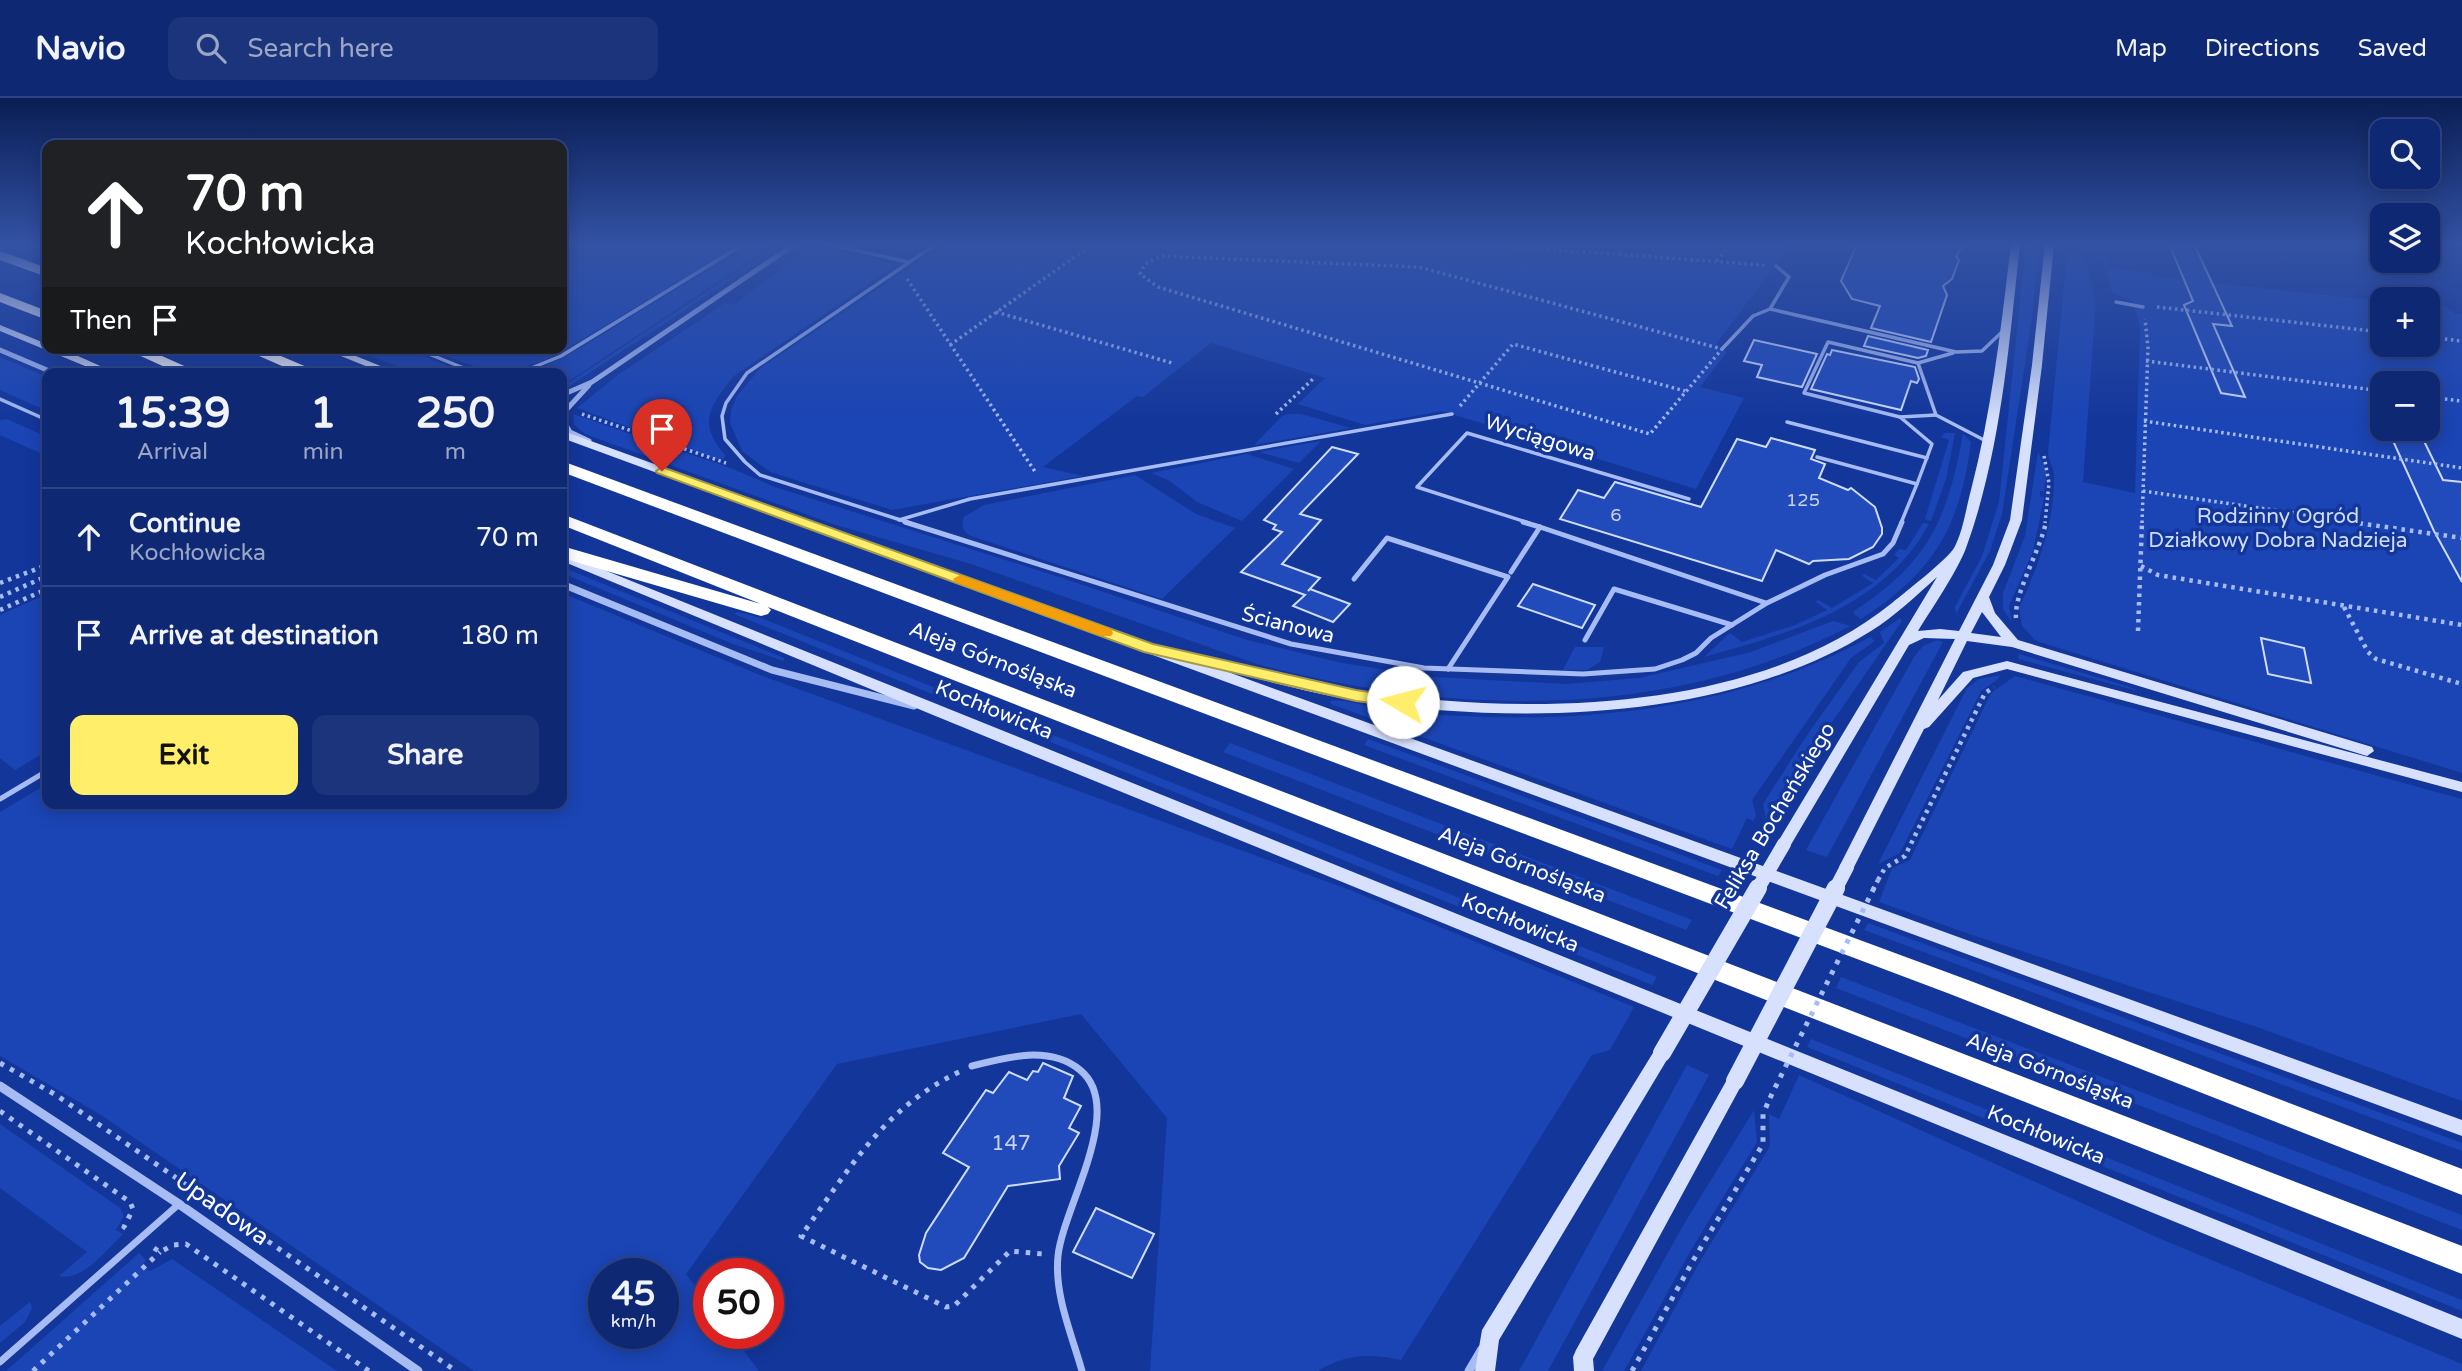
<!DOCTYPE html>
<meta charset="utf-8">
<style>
body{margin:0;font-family:"Varela Round",sans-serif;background:#1c347c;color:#f1f3f6;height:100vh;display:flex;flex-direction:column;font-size:26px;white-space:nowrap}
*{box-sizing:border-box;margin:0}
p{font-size:23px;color:#9ba6c5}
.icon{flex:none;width:38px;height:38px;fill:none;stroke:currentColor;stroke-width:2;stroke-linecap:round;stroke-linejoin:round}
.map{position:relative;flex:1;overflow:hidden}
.panel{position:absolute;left:42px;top:270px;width:525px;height:441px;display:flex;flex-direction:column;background:#0e2874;border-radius:14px;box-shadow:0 4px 18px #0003,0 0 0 2px #2e4486}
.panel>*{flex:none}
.banner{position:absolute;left:42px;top:42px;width:525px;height:214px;border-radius:14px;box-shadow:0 4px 18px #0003,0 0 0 2px #2e4486;background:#202124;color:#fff;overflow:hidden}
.controls{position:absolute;left:2370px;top:21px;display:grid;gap:14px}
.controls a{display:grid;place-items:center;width:70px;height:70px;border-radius:14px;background:#0e2874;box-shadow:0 4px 18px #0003,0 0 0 2px #2e4486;font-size:35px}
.speed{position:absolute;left:588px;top:1160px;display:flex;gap:14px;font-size:35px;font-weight:700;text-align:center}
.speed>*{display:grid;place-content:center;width:91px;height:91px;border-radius:50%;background:#0e2874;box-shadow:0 4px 18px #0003,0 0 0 2px #2e4486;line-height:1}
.speed small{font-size:18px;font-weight:400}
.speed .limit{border:10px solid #d22;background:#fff;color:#111}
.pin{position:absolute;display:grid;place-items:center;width:60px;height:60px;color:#fff;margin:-72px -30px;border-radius:50% 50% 50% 0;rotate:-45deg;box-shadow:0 0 7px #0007}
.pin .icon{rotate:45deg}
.me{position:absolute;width:77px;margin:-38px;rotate:278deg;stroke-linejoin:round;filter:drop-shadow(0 0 5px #0008)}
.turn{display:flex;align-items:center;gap:24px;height:147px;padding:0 28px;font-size:32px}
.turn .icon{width:91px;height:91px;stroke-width:2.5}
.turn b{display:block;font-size:49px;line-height:60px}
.then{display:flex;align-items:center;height:66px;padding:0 28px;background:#0003;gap:14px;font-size:26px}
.eta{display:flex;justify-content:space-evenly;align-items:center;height:119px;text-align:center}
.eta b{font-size:42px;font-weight:800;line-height:49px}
.action{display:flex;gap:14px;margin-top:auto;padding:14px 28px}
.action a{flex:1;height:80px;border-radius:14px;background:#ffee6a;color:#111;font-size:28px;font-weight:800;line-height:80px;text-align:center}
.action a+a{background:#1c347c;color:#f1f3f6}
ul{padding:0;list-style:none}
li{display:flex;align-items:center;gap:21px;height:98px;padding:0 28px;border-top:2px solid #2e4486}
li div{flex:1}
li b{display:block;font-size:26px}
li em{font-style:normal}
header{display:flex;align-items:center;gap:42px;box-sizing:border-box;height:98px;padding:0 35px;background:#0e2874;border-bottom:2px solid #2e4486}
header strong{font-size:33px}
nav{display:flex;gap:38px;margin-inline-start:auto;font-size:24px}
.search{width:490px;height:63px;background:#1c347c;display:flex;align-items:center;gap:18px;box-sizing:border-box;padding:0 24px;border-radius:14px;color:#9ba6c5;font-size:26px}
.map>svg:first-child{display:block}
.green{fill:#1b45b5;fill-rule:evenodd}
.building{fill:#214aba;stroke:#cfdcfd;stroke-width:2}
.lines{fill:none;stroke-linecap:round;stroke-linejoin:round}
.path-far2{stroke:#a7bcf3;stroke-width:3.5;stroke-dasharray:2.5 3.5;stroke-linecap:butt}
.path-far1{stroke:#a7bcf3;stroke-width:4.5;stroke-dasharray:3.5 5;stroke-linecap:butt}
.path{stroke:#a7bcf3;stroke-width:5;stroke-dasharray:4.5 7;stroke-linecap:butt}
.service-far2{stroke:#a7bcf3;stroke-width:3.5}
.service-far1{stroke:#a7bcf3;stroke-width:5}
.service{stroke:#a7bcf3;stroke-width:7}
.minor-far2{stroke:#a7bcf3;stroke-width:5}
.minor-far1{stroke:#a7bcf3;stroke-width:7}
.minor{stroke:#a7bcf3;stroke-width:9}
.tertiary{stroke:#a7bcf3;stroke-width:9}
.secondary{fill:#d7e1fd;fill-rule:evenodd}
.motorway{fill:#fff;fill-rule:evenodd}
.path-bridge-far1{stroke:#a7bcf3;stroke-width:4.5;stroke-dasharray:3.5 5;stroke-linecap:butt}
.path-bridge{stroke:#a7bcf3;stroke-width:5;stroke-dasharray:4.5 7;stroke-linecap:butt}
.secondary-bridge-far1{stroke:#d7e1fd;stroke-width:14}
.secondary-bridge{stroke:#d7e1fd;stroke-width:18}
.route{fill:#ffee6a;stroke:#a69b45;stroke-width:2}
.slow{fill:#f59e0b}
.labels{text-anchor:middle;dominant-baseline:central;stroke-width:7;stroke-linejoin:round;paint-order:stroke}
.number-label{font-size:18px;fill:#c8d2ee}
.street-label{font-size:21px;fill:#fff;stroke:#13369b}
.park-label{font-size:21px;fill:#cfdcfd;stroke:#13369b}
.near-number-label{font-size:21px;fill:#c8d2ee}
.near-street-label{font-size:24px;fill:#fff;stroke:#13369b}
</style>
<header>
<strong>Navio</strong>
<div class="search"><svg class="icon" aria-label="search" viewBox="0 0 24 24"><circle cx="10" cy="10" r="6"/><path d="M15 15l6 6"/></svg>Search here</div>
<nav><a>Map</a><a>Directions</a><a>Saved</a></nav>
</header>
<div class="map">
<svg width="2462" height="1273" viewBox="0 0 2462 1273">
<rect width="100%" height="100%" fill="#13369b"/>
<!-- green -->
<g class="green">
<path d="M562,146H740L556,257C500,283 480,271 426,250H562Z"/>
<path d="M751,146H775L563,287L562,275H530L582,249Z"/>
<path d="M945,146H1792L1716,246L1727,254L1700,289L1744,300L1696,391L1442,313L1365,327L1298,306L1325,280L1211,245L1143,299L1137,298L1043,369L1083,378L892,412L770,374L742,353L730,325L731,312L737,298L760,270Z"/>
<path d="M2026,146H2039L2032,220L2002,416L1990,453L1956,516L1955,509L1982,458L1999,404Z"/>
<path d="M815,149L889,165L893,169L734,278C710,308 696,325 726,358L723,361L713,360L577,310L619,276L725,205L734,207L800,156L797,154L804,150Z"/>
<path d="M769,153L773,154L562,293V289Z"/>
<path d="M2067,157H2077L2086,165L2096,203L2083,384L2135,395L2140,230L2133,203L2112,195L2102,159L2106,160V169L2148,174L2159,179L2382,203V247H2427V206L2446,208L2455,216H2462V675L2036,543L2022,528L2019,510C2038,469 2054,426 2054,380C2055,371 2048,363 2048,354ZM2382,285H2427V331H2382Z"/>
<path d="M349,250H403L465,275H416Z"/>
<path d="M0,259L47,279V313L0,292Z"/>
<path d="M573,316L733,371L775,389L1059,479L1247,542L1342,565L1434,579L1566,586L1639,580L1751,554L1833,523L1850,528C1669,623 1454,618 1260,567L971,466L836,427L585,336L574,327Z"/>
<path d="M1288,316H1301L1351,330L1254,347L1282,318Z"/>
<path d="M7,321L47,339V358L0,337V322Z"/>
<path d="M1945,335H1955L1946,381L1931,423L1925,421L1949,342L1941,339Z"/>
<path d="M1963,336L1971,344C1960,429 1934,474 1861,521L1854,516V513C1929,464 1947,422 1963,336Z"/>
<path d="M1321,343L1299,365L1259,354Z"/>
<path d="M2038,354L2047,375L2044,394L2040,393V398L2044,400L2033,453L2009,508L2012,525L2003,511V495L2025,438Z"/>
<path d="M1247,356L1294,371L1242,423L1197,404L1170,383L1151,375Z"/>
<path d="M1135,377L1196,416L1235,430L1162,501L971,438C962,432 961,428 964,419L984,407Z"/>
<path d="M1923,425L1929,426C1884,509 1789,536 1704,559L1730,535L1742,544L1795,527L1827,512L1816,504L1818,502L1832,510L1873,485L1862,478L1864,476L1876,482L1899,460L1894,457L1899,451L1906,452Z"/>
<path d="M562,469L784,560V563L733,546L562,475Z"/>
<path d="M562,495L760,577L1350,792L1634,909L1610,952L1592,957L1401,1262C1371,1255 1344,1256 1318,1273H1150L1167,1020L1081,916L837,966L686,1176L709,1207V1236H731L759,1273H474L101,1017L0,958V714L47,686V705H562ZM604,1176H663V1236H604Z"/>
<path d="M47,496V653L15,672L0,660V517Z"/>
<path d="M738,514L761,520L1657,879L1652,887L734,516Z"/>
<path d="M1900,520L1902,523L1808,659L1767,725L1763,706L1805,640L1859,564L1884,545L1880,534Z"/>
<path d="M1870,539L1875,543L1851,560L1752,702L1756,718L1753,723L1747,720L1732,751L1331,606L1330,603C1344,601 1362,607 1377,610C1405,614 1434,617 1462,618C1601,625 1747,607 1870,539Z"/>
<path d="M1938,542L1943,544L1827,759L1806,752L1914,559L1923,548Z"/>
<path d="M1575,549H1604L1600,564L1587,572H1563Z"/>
<path d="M2019,556L2130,589L2138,593L2018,561Z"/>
<path d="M2000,577L1998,581L1981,593L1900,755L1878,766L1967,590L1979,581Z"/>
<path d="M2015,578L2462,701V1003L2257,929L1975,838L1879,804L1892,770L1910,762L1991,595Z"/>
<path d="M1368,641L1722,772L1718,778L1364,647Z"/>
<path d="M1230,645L1692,822L1686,832L1223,654Z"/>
<path d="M1868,825L2462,1045V1053L1864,832Z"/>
<path d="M1841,879L2462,1117V1132L1836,890Z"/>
<path d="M1811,941L2462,1202V1213L1807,949Z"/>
<path d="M1687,967L1709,977L1548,1273H1519Z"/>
<path d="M1799,977L2161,1141L2462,1266V1273H1641L1699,1165L1770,1048L1769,1016L1779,1021Z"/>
<path d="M1754,1012L1757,1044L1691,1152L1624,1273H1602L1684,1126Z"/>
<path d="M0,1026L120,1110L124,1118L116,1132L123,1136C107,1151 83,1184 59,1178L87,1154L0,1090Z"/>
<path d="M139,1155L146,1162L142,1168L150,1173L172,1161L337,1273H6Z"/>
<path d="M30,1204L32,1210L25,1224L0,1245V1228Z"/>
</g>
<!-- building -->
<g class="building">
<path d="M1857,146H1963L1956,159L1959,162L1952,181L1943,188L1947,197L1931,244L1871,230L1880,208L1852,201L1841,183Z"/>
<path d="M2169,146H2194L2232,228L2213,226L2245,299L2221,295L2184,207L2193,203Z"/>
<path d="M1868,238L1928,252L1926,258L1918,260L1864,248Z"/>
<path d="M1754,242L1817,256L1802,289L1757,279L1762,267L1744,263Z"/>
<path d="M1832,252L1915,269L1919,281L1917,285L1911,283L1901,312L1811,291L1827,256L1830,257Z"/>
<path d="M2389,334L2422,339L2443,382L2462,384V484L2434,433Z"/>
<path d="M1771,340L1815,352L1811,361L1825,366L1819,380L1848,392L1851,390L1875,409L1882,430V436L1873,449L1849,461L1813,463L1809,466L1776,452L1762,483L1560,421L1578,392L1604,400L1615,384L1701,409L1737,341L1766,349Z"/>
<path d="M1332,349L1358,356L1300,416L1321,422L1282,466L1320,480L1308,493L1310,491L1350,506L1333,524L1293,508L1305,497L1241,474L1282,434L1273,431L1276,427L1264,422Z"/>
<path d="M1533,486L1595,507L1582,530L1518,508Z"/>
<path d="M2261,540L2304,550L2311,585L2268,576Z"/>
<path d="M1043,965L1073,978L1064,1000L1081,1008L1069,1030L1079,1035L1059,1068L1060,1081L1008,1088L964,1160L941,1172L928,1170L920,1164L919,1157L926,1135L969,1069L943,1055L986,992L993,995L1009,974L1027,982L1033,973L1038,974Z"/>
<path d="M1096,1110L1154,1136L1132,1180L1073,1154Z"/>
</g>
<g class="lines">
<!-- path-far2 -->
<g class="path-far2">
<path d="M1475,146L1764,167"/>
<path d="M1583,154L1591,146"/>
<path d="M1162,158L1419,169L1722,251L1650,336L1158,189L1140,176L1145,166Z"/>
<path d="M1649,158L1660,146"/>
<path d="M1717,163L1731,146"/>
<path d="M907,181L1036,375"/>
<path d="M2157,209L2382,234"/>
<path d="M996,214L1172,265"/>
<path d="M2427,239L2462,243"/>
<path d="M950,247L1093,146"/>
<path d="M2146,263L2382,293"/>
<path d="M2427,299L2462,303"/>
<path d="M1460,308L1513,246L1685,293"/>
<path d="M582,316L726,365"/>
<path d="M1276,316L1314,280"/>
<path d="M2144,323L2462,370"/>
<path d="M2044,358L2049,385L2045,425"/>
<path d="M2143,393L2362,425"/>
<path d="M2142,425L2148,250L2145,221"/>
</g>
<!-- path-far1 -->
<g class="path-far1">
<path d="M2351,424L2462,440"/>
<path d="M2141,468L2158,477L2462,527"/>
<path d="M0,485L47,467"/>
<path d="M0,499L47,478"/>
<path d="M2344,509L2368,554L2376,561L2462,586"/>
<path d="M0,512L47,491"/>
<path d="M2016,520C2014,495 2040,453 2046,424"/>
<path d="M2138,533L2142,424"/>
<path d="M1878,782L1885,770L1905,758L1985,595L1994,589"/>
</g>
<!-- path -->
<g class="path">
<path d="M0,965L56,997L456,1273"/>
<path d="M959,974C882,1011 849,1072 801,1138L946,1209L954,1208L1010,1153L1043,1156"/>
<path d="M0,1013L130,1104L133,1111L124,1129L127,1131"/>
<path d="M154,1150L160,1154L173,1147L186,1146L369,1273"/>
<path d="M33,1273L160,1154"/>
<path d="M1632,1273L1694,1161L1763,1046V1016L1770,1000"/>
</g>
<!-- service-far2 -->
<g class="service-far2">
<path d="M828,146L908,164"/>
<path d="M1776,168L1789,179L1770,211L1956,254L1982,253L2004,232"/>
<path d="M2116,204L2143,209"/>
<path d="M414,250L476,275"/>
<path d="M1722,251L1753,218L1770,211"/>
<path d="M1953,255L1918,265L1936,317L1986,343"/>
<path d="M519,275L561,258L744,146"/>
<path d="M0,301L47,322"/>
<path d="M1900,319L1804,295L1828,244L1918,265"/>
<path d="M1787,324L1927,360"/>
<path d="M1817,359L1917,386L1932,346L1900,319L1936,317"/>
<path d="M899,422L970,401L1452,316"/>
<path d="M910,425L760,377L745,364L725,341L722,318L726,305L747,275L936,146"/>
<path d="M1529,425L1417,389L1467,335L1689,401"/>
<path d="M1901,425L1917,386"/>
</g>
<!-- service-far1 -->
<g class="service-far1">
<path d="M905,424L1291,546L1424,570L1583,576L1655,571L1682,562L1696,555L1711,540L1767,505L1825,477L1883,456L1893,445L1902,424"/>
<path d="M1540,429L1766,505"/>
<path d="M1511,474L1540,429L1523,424"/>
<path d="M1354,481L1387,440L1508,479L1448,571"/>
<path d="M1585,542L1614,491L1732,527"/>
<path d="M0,701L47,673"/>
</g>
<!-- service -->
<g class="service">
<path d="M972,968C1006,959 1050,947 1080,972C1127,1010 1063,1109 1058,1158C1054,1197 1072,1237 1082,1273"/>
<path d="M0,1264L179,1106"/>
</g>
<!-- minor-far2 -->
<g class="minor-far2">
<path d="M0,252L54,275"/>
<path d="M589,287L567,311L563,322L570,334L589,343"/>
<path d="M562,297L592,284L795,146"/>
</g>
<!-- minor-far1 -->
<path class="minor-far1" d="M562,486L772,572L914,608"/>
<!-- minor -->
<g class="minor">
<path d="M0,988L179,1106L418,1273"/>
<path d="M1469,1273L1482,1251"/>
</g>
<!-- tertiary -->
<path class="tertiary" d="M42,146L47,148"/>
<!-- secondary -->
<g class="secondary">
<path d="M2011,146H2020C2009,247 2001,354 1966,450C1957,474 1932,510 1918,533L1940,531L1959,533L1993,467L2010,422L2032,267L2045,146H2054L2042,267L2022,422L2005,467L1989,499L1995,515L2018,542L2372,649L2374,653L2367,658L2012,549L1967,543L1938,602L1963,574L2007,563L2462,684V694L2007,571L1973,580L1929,629L1924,631L1852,773H1842L1839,769L1955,541L1924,540L1909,547L1789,750H1779L1776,746L1779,742L1937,479C1916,498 1895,518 1871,533C1728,623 1522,627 1360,603C1312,596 1266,582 1220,571L2462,1022V1038L562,340V333L566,334L1203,565L1204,561L1209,560C1259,571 1309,586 1360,593C1527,618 1754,616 1892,505C1904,495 1948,461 1954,450C1963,434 1966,410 1971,392C1992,312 2001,229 2011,146ZM1982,514L2001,539L1971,535Z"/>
<path d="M0,227L47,246V250H60L116,275H102L0,233Z"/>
<path d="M321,250H336L398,275H383Z"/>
<path d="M562,455L2462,1221V1241L933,617L562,463Z"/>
<path d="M1662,947L1668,950L1671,955L1668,960L1499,1242L1495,1273H1475L1482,1232L1656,950Z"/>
<path d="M1735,975L1741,978L1744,983L1741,988L1593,1261L1594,1273H1574L1573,1259L1576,1252L1729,978Z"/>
</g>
<!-- motorway -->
<g class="motorway">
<path d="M0,153L47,170V179L0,162Z"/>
<path d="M0,195L47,213V222L0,204Z"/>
<path d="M123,250H144L200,275H178Z"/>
<path d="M241,250H262L321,275H298Z"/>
<path d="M562,363L1968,882L2462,1071V1097L1950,896L562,374Z"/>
<path d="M562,416L2462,1148V1176L768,509L771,512L768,516L761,518L562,460V448L761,506L562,427Z"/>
</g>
<!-- path-bridge-far1 -->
<path class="path-bridge-far1" d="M1873,792L1878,782"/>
<!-- path-bridge -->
<path class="path-bridge" d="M1770,1000L1874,790"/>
<!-- secondary-bridge-far1 -->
<g class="secondary-bridge-far1">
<path d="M1757,792L1784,746"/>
<path d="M1835,792L1847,769"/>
</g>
<!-- secondary-bridge -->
<g class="secondary-bridge">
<path d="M1662,955L1758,790"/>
<path d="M1735,983L1836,790"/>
</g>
</g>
<!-- sky -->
<linearGradient id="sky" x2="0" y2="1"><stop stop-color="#0a1e55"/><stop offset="0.45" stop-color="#3352a4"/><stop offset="1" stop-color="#3352a4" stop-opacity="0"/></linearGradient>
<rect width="2462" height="325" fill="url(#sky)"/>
<!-- route -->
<path class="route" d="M662,369L1153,546L1356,592L1403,599L1411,604L1403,609L1356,603L1144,554L657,375L656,373Z"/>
<!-- slow -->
<path class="slow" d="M960,477L1111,531L1113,535L1111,538H1101L955,484L953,481Z"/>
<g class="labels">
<!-- number labels -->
<g class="number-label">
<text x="1803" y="402">125</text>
<text x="1616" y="417">6</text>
</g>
<!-- street labels -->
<g class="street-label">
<text transform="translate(1540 340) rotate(17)">Wyciągowa</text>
<text transform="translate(1288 527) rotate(14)">Ścianowa</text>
<text transform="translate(993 562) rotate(21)">Aleja Górnośląska</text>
<text transform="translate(994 612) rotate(22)">Kochłowicka</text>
<text transform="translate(1775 718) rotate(-59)">Feliksa Bocheńskiego</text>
<text transform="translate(1522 767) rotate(21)">Aleja Górnośląska</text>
<text transform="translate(1520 825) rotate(22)">Kochłowicka</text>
<text transform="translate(2050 973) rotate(21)">Aleja Górnośląska</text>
<text transform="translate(2046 1037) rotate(22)">Kochłowicka</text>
</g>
<!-- park labels -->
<g class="park-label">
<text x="2278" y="418">Rodzinny Ogród<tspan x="2278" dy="24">Działkowy Dobra Nadzieja</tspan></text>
</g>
<!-- near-number labels -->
<g class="near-number-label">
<text x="1011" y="1045">147</text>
</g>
<!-- near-street labels -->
<g class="near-street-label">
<text transform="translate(222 1111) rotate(35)">Upadowa</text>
</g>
</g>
</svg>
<div class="controls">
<a><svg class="icon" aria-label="search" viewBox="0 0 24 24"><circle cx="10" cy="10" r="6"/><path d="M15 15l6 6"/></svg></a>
<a><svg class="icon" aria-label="layers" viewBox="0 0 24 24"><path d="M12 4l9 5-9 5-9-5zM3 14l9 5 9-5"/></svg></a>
<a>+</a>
<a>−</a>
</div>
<div class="speed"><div>45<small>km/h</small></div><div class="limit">50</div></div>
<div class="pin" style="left:662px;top:373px;background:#d93025"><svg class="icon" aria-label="arrive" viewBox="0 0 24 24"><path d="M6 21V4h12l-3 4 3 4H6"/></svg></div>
<svg class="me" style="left:1403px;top:604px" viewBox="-20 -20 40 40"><circle r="19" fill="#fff"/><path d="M0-13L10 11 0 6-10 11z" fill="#ffee6a"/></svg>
<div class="banner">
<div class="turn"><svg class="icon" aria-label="ahead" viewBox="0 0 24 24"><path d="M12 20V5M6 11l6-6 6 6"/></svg><div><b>70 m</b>Kochłowicka</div></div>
<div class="then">Then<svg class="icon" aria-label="arrive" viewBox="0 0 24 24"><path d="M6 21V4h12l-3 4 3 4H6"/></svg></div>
</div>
<section class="panel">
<div class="eta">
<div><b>15:39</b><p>Arrival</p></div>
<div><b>1</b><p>min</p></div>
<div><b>250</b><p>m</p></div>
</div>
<ul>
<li><svg class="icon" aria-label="ahead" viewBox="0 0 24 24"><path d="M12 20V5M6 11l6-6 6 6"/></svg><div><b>Continue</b><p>Kochłowicka</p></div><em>70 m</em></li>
<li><svg class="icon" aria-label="arrive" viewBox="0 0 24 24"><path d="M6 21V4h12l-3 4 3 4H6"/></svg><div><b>Arrive at destination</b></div><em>180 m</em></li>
</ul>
<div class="action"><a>Exit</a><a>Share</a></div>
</section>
</div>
